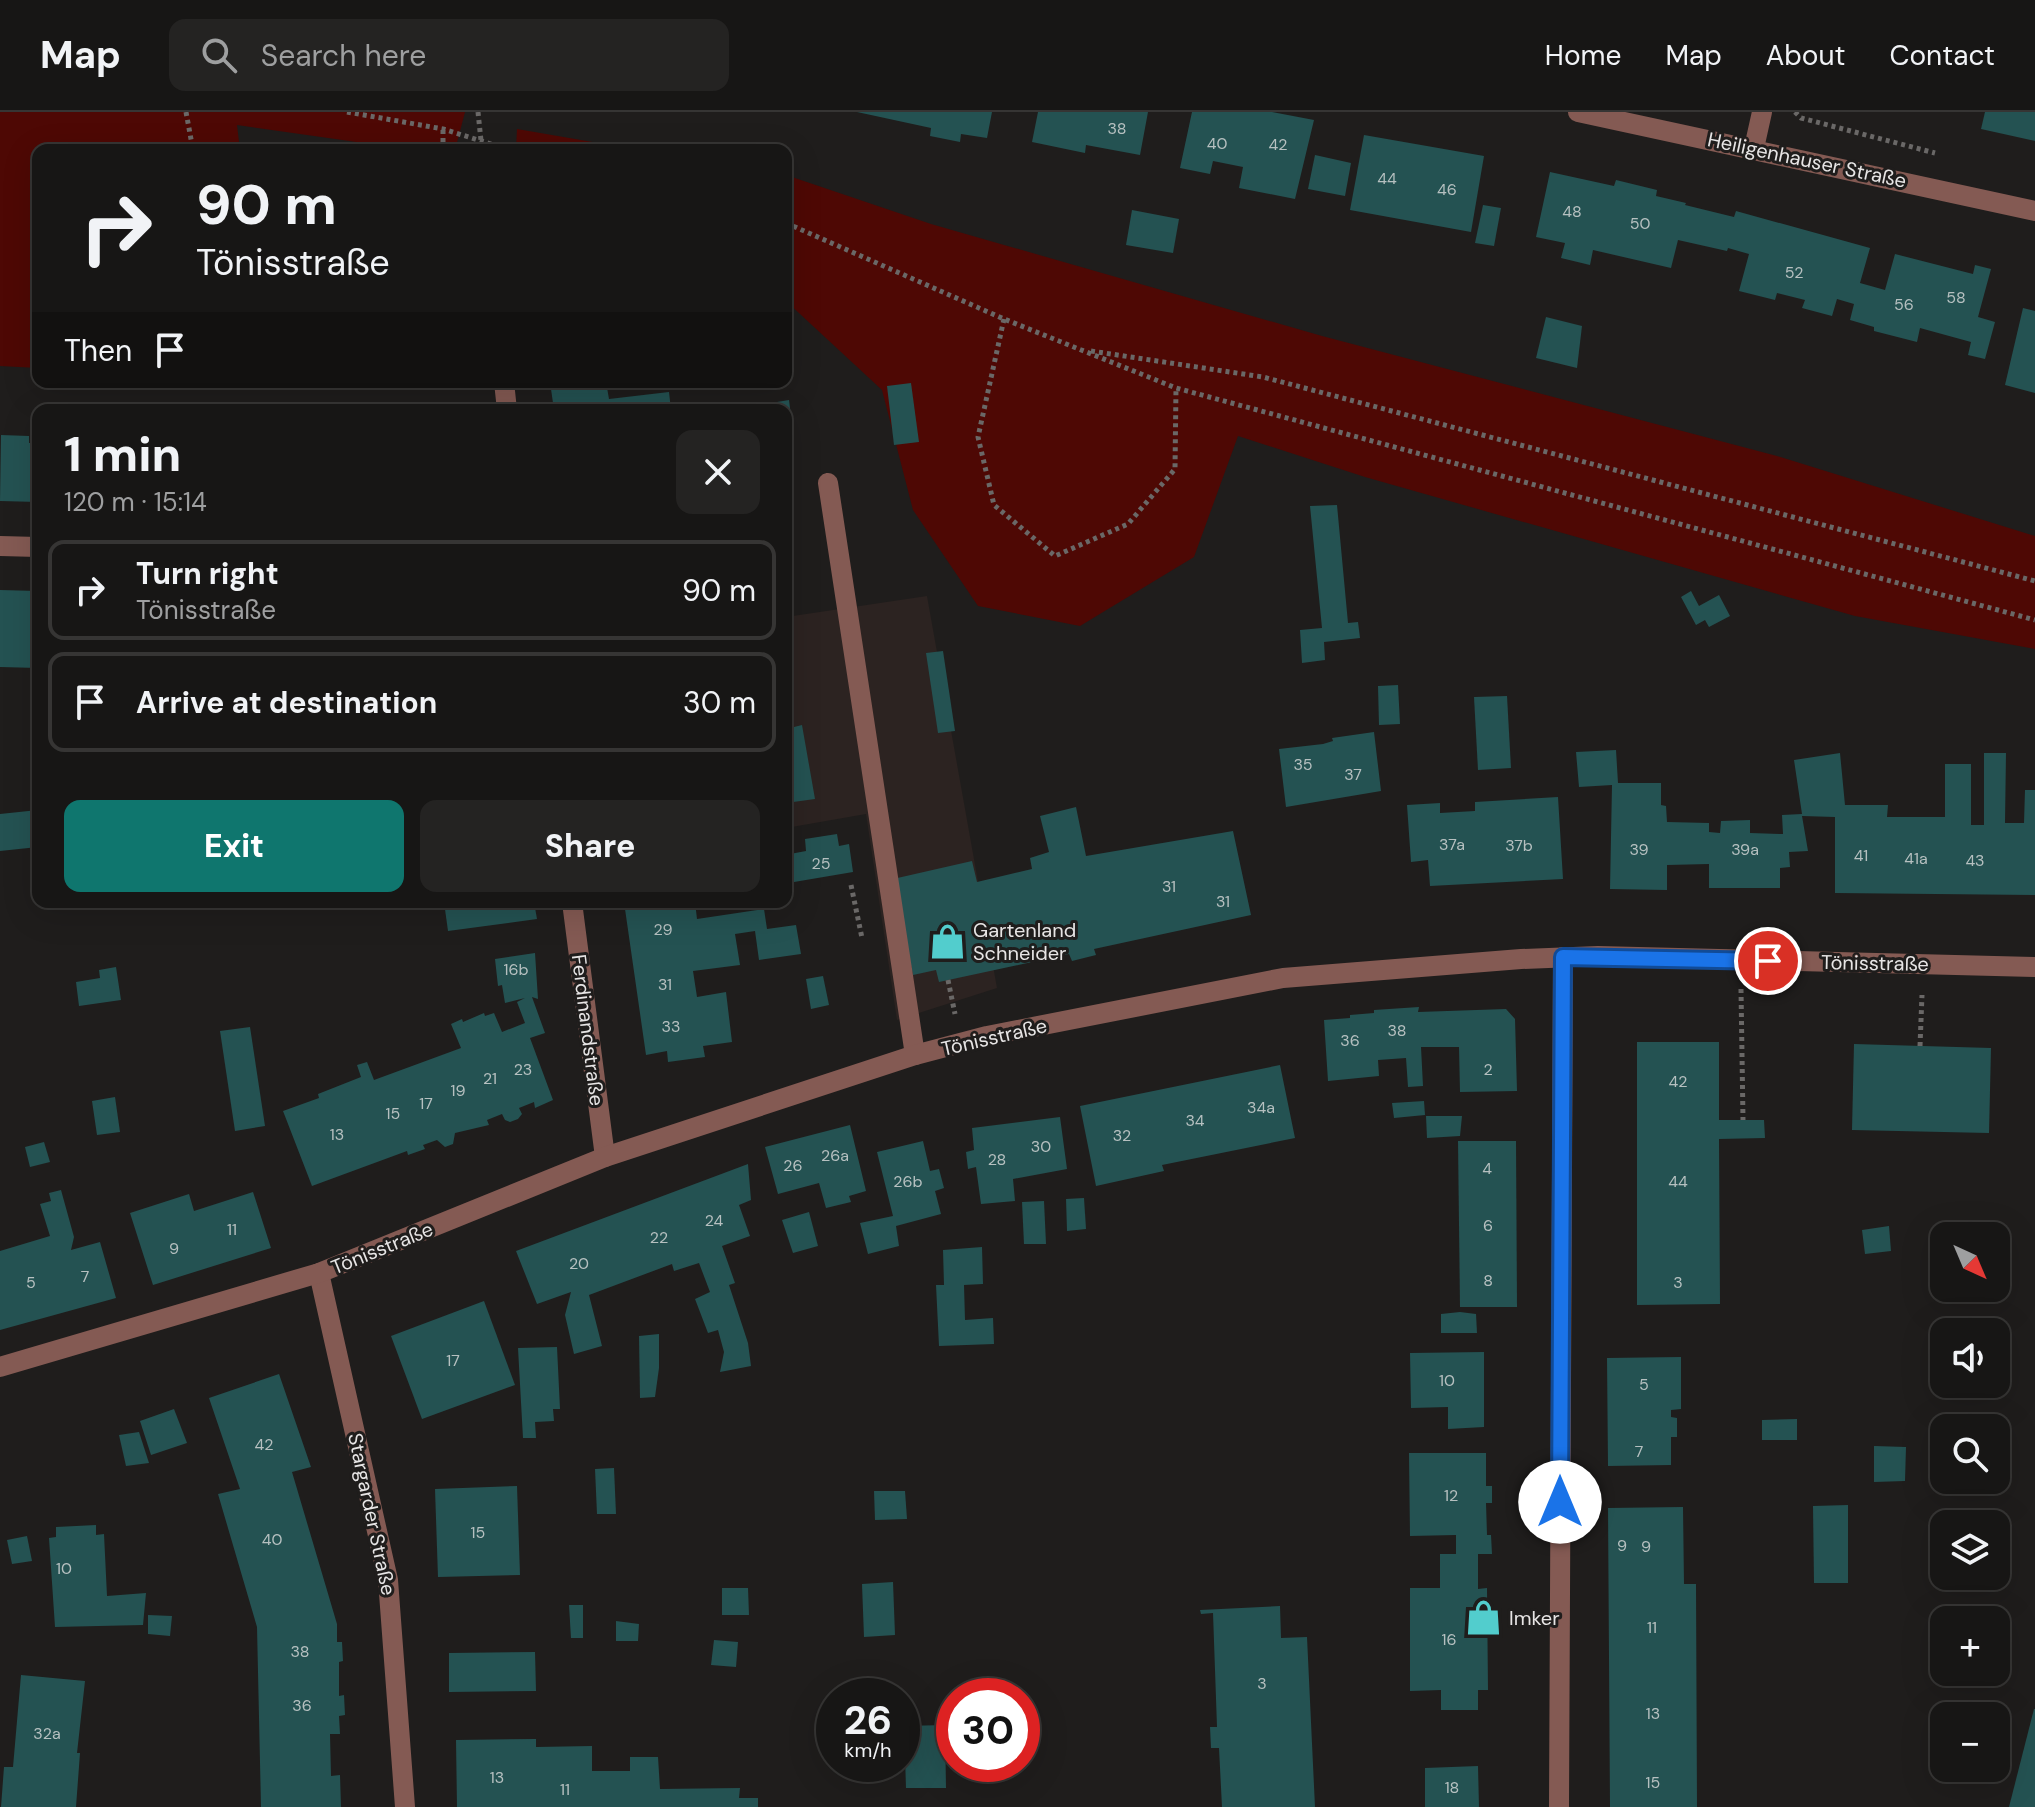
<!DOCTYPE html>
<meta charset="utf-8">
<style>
body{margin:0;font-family:"DM Sans",sans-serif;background:#242322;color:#f1f3f6;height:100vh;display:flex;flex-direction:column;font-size:30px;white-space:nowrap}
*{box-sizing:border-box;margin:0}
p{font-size:26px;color:#9e9fa0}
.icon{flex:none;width:44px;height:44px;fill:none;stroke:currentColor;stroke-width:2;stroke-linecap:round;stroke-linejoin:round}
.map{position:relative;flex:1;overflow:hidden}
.panel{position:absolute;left:32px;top:292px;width:760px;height:504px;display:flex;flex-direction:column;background:#171615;border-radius:16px;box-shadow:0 8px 32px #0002,0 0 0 2px #363534}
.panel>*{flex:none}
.banner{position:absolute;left:32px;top:32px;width:760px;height:244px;border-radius:16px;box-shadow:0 8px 32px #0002,0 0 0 2px #363534;background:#171615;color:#f1f3f6;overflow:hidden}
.needle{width:52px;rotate:136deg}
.tools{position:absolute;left:1930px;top:1110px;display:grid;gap:16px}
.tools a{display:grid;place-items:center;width:80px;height:80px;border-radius:16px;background:#171615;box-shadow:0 8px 32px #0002,0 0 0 2px #363534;font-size:40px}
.speed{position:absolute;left:816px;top:1566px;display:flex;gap:16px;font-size:40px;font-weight:700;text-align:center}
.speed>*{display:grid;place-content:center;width:104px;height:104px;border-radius:50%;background:#171615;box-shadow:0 8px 32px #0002,0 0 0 2px #363534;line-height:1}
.speed small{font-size:20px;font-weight:400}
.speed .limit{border:12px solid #d22;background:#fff;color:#111}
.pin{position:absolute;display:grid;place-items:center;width:68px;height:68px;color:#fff;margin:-34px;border:4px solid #fff;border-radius:50%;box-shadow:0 2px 8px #0007}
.me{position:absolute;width:88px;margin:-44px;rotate:0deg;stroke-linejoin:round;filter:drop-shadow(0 0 6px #0008)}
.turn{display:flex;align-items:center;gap:28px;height:168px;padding:0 32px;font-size:36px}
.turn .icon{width:104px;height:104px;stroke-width:2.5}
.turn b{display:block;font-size:56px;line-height:68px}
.then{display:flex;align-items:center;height:76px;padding:0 32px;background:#0003;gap:16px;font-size:30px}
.round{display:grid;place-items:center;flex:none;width:84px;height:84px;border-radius:16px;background:#242322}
.head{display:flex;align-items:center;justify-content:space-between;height:136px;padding:0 32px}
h1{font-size:48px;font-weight:800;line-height:60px}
.action{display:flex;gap:16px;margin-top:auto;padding:16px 32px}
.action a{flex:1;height:92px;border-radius:16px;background:#0f766e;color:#fff;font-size:32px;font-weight:800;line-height:92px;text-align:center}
.action a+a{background:#242322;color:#f1f3f6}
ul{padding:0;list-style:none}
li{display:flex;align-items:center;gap:24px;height:100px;margin:0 16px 12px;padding:0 16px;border:4px solid #363534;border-radius:16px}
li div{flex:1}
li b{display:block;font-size:30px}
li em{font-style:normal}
header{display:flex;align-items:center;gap:48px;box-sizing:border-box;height:112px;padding:0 40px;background:#171615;border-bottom:2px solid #363534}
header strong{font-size:38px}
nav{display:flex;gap:44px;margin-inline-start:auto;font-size:28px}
.search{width:560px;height:72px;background:#242322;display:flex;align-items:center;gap:20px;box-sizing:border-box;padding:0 28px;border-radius:16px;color:#9e9fa0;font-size:30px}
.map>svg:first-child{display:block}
.built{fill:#2c2321}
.green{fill:#4e0804}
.building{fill:#245252}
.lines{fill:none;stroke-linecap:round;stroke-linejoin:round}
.path{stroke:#6a6867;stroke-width:5;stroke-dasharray:4 4;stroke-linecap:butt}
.lane{stroke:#845a53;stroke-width:20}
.street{stroke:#845a53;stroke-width:20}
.route-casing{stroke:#114b97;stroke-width:20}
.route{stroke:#1a73e8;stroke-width:14}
.labels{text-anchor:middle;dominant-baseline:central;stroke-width:6;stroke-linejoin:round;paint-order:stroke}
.number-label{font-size:16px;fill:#b6c0c0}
.street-label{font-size:20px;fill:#e7e5e5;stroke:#1f1d1c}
.poi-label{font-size:20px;fill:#e7e5e5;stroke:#1f1d1c;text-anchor:start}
</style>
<header>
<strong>Map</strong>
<div class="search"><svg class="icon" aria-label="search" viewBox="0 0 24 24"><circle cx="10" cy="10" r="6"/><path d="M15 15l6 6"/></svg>Search here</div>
<nav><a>Home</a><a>Map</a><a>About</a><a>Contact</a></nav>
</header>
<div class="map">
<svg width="2035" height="1695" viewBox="0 0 2035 1695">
<rect width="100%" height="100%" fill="#1f1d1c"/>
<!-- built -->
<path class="built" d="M927,484L997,876L897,908L866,702L786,716V505Z"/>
<!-- green -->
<g class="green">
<path d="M0,0H465L455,38H413L237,13L240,38H38V256L0,254Z"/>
<path d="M517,17L639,38H516Z"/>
<path d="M786,63L931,112L1322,224L1777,344L2035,424V537L1855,504L1365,365L1238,324L1194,445L1080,514L978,494L913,398L882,278L786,189Z"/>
</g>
<!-- building -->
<g class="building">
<path d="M857,0H992L987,26L961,22L960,30L930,24L931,16Z"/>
<path d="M1038,0H1148L1140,43L1086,33L1085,41L1032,30Z"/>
<path d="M1192,0H1272L1314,8L1295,87L1239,76L1243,55L1213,49L1210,62L1180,56Z"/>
<path d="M1985,0H2035V29L1981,17Z"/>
<path d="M1364,23L1484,44L1471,120L1350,98Z"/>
<path d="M1315,43L1351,51L1345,84L1308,77Z"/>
<path d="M1550,60L1614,74L1616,68L1657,78L1656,84L1686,91L1685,93L1734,105L1736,99L1870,136L1860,171L1885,178L1895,142L1973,162L1975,153L1991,157L1978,205L1995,210L1985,247L1968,243L1971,230L1920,216L1917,230L1874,219V215L1850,208L1854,192L1837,187L1832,204L1802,196L1805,188L1777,181L1775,188L1739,179L1749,142L1728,136L1727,139L1678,128L1671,156L1593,138L1590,153L1561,146L1565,131L1536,125Z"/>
<path d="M1483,93L1501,96L1494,134L1475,131Z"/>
<path d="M1132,98L1179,107L1173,141L1126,133Z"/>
<path d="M2023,196L2035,199V281L2005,273Z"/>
<path d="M1546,205L1582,214L1577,256L1536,246Z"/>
<path d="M550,270H606L609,287L669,280L671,298H554Z"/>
<path d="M911,271L919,330L894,333L887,274Z"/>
<path d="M789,288L793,320L786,321V298H729Z"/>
<path d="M1,323L29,324V331H38V390L0,389Z"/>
<path d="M1337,393L1348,511L1358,510L1360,526L1324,530L1325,548L1302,551L1300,518L1322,516L1310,394Z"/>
<path d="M0,478L38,479V556L0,555Z"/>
<path d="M1691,479L1699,494L1719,483L1730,504L1709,515L1705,508L1696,513L1681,485Z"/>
<path d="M943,539L955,619L938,621L926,541Z"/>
<path d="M1398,573L1400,612L1379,613L1378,574Z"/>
<path d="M1507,584L1511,656L1478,658L1474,585Z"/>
<path d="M788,604L790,616L802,613L815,687L786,691Z"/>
<path d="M1374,620L1381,679L1286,695L1279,637L1323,632L1333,629L1332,626Z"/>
<path d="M1616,638L1618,671H1661V693L1666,694L1667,710L1709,711V720L1720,721L1721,709L1750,708V721L1780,722H1783L1782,703L1802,702L1794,648L1840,641L1845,693H1888L1887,705H1945V652H1971V713H1984V641H2006L2005,711H2024L2025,678H2035V783L1835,781V705L1802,704L1808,739L1789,740L1790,755L1780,756V776H1709V752L1667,753V778L1610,777L1612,673L1579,675L1576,640Z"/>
<path d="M1558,685L1563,767L1430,774L1428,748L1411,750L1407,693L1440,691V701L1475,699V690Z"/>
<path d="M1076,695L1086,744L1233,719L1251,803L1094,837L1096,843L1072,849L1069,842L939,870L936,858L913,863L893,767L972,749L977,770L1032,757L1030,746L1049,740L1040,704Z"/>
<path d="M38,698V735L0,739V702Z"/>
<path d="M837,722L839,734L849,732L853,760L794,770L790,742L806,739L805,727Z"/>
<path d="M444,790H534L537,807L448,819Z"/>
<path d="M624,790H695L697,807L764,797L767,817L796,813L801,842L759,848L755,819L735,822L740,853L693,859L697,885L726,880L732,930L703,934L705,945L668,950L667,939L646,943Z"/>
<path d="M535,841L538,887L532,885L545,921L530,926L553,988L535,996L534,990L519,996L522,1002L518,1007L510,1010L505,1008L502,1002L487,1008L489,1013L455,1021L453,1032L445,1035L437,1028L423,1033L425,1037L408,1043L407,1039L312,1074L283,999L319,986L318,982L361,965L357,953L367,950L374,968L461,936L451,912L462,907L463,910L484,901L485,904L494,901L502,920L525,911L517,890L525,886L505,891L502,873L498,874L495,847Z"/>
<path d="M116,855L121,888L79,894L76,870L100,866L99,858Z"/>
<path d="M823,864L829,893L811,897L806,867Z"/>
<path d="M1419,895L1418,900L1506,897L1515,907L1517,979L1460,980L1459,935H1421L1423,974L1408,975L1406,946L1378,948L1379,964L1328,969L1324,908L1350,906V903L1374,901V898Z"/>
<path d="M250,915L265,1014L235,1019L220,919Z"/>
<path d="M1637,930H1719V1008H1764L1765,1026L1719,1027L1720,1192L1637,1193Z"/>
<path d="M1854,932L1991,936L1989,1021L1852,1018Z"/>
<path d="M1280,953L1295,1026L1162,1053L1164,1059L1096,1074L1080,994Z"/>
<path d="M115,985L120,1020L97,1023L92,989Z"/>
<path d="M1424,989L1425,1003L1394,1006L1392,991Z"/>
<path d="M1426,1004H1462L1460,1024L1427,1026Z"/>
<path d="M1060,1005L1067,1057L1013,1067L1015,1089L981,1092L976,1055L968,1057L966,1040L974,1038L972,1016Z"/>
<path d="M850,1013L866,1079L849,1084L851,1090L826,1096L819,1071L778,1082L765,1035Z"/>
<path d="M923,1029L930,1059L939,1057L944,1076L935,1079L941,1102L896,1114L899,1134L868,1142L860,1111L893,1104L877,1040Z"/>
<path d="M1458,1029H1516L1517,1195H1460Z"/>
<path d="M44,1030L50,1050L30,1055L25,1035Z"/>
<path d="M748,1052L751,1088L739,1093L750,1124L722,1134L735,1171L729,1173L748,1231L751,1254L720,1260L724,1240L718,1218L708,1221L695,1187L710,1180L699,1151L674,1159L672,1152L589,1183L602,1234L574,1242L565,1203L571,1180L537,1192L516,1139Z"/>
<path d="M61,1078L74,1125L71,1138L100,1130L116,1186L0,1218V1139L50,1124L40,1092L51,1089L49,1081Z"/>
<path d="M253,1080L271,1136L153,1173L130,1101L189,1082L194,1099Z"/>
<path d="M1084,1086L1086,1117L1067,1119L1066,1087Z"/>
<path d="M1044,1089L1046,1132H1024L1022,1090Z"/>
<path d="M809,1100L818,1134L793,1141L782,1108Z"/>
<path d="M1889,1114L1891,1139L1865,1142L1862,1118Z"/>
<path d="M982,1135L983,1172L964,1173L965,1208L993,1206L994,1232L939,1234L936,1173H944L943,1138Z"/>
<path d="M484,1189L515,1273L422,1307L391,1224Z"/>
<path d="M1460,1200L1476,1202L1477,1221H1441V1202Z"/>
<path d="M659,1222V1256L655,1285L640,1286L639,1224Z"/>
<path d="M557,1235L560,1297H553L554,1309L535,1310L536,1326H523L518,1236Z"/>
<path d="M1484,1240V1315L1448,1317V1295L1411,1296L1410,1241Z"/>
<path d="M1681,1245V1297L1671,1298V1305L1677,1306V1325H1671V1353L1608,1354L1607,1246Z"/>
<path d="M279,1262L311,1355L292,1360L337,1512V1530H342L343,1549L339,1550V1584L344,1583L345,1603L339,1604L340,1622H330L331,1664L340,1663L341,1695H261L257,1515L218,1382L240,1377L209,1286Z"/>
<path d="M174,1297L187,1331L151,1343L140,1309Z"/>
<path d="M1797,1307V1328H1762V1308Z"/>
<path d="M139,1320L149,1351L126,1354L119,1323Z"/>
<path d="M1874,1334L1906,1335L1905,1369L1874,1370Z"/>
<path d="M1409,1341H1486V1374H1492V1391H1486L1487,1423H1491L1492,1442H1478V1477L1487,1476L1488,1578H1478V1598H1441V1578L1410,1579V1476H1440V1442H1456V1423L1410,1424Z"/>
<path d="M614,1356L616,1402H597L595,1357Z"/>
<path d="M517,1374L520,1463L438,1465L435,1377Z"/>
<path d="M874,1379H905L907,1407L875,1408Z"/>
<path d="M1848,1393V1471H1814L1813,1394Z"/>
<path d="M1683,1395L1684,1472H1696L1697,1695H1610L1608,1396Z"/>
<path d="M96,1413V1423L104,1422L107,1484L146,1481L143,1513L55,1515L49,1426L56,1425V1415Z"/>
<path d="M27,1424L32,1449L12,1452L7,1428Z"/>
<path d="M893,1470L895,1523L864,1525L862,1472Z"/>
<path d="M722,1476H748L749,1503H722Z"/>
<path d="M569,1493H583V1526H571Z"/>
<path d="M1280,1494L1281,1526L1307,1525L1315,1695H1222L1219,1636H1211L1210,1615H1217L1213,1501L1201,1502L1200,1498Z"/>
<path d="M148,1503L172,1504L170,1524L148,1522Z"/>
<path d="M616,1509L639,1512L638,1529H616Z"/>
<path d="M714,1528L738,1530L736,1555L711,1553Z"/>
<path d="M535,1540L536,1579L449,1580V1541Z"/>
<path d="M21,1563L85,1569L77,1641H80L76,1695H1L4,1655H13Z"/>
<path d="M2035,1597V1695H2009L2034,1597Z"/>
<path d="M945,1613L946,1676H906L904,1614Z"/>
<path d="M536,1627V1635L592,1634V1659H630V1645H658L660,1677L740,1676L739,1686H758V1695H457L456,1628Z"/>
<path d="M1478,1654L1479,1695H1425V1656Z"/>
</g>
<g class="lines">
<!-- path -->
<g class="path">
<path d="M186,0L193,38"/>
<path d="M347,0L443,17L510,38"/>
<path d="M478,0L482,38"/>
<path d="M1795,0L1801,6L1935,41"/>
<path d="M443,38V17"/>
<path d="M786,111L1004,207L1176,276L2035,508"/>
<path d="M1004,207L978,325L994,393L1055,444L1128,412L1175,357L1176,276"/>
<path d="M1091,239L1263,265L2035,469"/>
<path d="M851,773L862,826"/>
<path d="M948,868L955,902"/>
<path d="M1741,877L1743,1008"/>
<path d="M1920,934L1922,883"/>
</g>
<!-- lane -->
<path class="lane" d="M828,371L915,943"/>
<!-- street -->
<g class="street">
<path d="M1578,0L2035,99"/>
<path d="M1754,36L1762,0"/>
<path d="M504,270L507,298"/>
<path d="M0,434L38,435"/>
<path d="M572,790L605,1045"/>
<path d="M319,1161L388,1468L405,1695"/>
<path d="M0,1255L319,1161L605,1045L915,943L987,924L1283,866L1521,847L1598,844L2035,855"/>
<path d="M1559,1695L1563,845"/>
</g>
</g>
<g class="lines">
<defs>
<path id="route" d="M1560,1390L1563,845L1768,849"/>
</defs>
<!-- route casing -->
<use href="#route" class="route-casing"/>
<!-- route -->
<use href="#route" class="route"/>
</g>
<!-- icons -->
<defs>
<symbol id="shop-bare" viewBox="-9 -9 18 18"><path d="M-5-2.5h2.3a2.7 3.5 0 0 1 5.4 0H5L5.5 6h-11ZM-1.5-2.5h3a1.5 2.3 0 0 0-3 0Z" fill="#52cdcd" stroke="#1f1d1c" stroke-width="2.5" paint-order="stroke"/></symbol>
</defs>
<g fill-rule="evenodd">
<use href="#shop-bare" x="922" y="804" width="51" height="51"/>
<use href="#shop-bare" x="1458" y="1480" width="51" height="51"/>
</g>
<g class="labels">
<!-- number labels -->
<g class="number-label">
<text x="1117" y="16">38</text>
<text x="1217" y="31">40</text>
<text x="1278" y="32">42</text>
<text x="1387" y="66">44</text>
<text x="1447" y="77">46</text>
<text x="1572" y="99">48</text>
<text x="1640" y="111">50</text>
<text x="1794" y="160">52</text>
<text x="1956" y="185">58</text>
<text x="1904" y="192">56</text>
<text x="1303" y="652">35</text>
<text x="1353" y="662">37</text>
<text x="1452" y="732">37a</text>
<text x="1519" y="733">37b</text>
<text x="1639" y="737">39</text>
<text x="1745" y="737">39a</text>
<text x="1861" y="743">41</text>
<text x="1916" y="746">41a</text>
<text x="1975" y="748">43</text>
<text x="821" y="751">25</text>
<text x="1169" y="774">31</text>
<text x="1223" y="789">31</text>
<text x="663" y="817">29</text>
<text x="516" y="857">16b</text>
<text x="665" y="872">31</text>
<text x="671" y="914">33</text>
<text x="1397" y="918">38</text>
<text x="1350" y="928">36</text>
<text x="523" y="957">23</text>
<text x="1488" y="957">2</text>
<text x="490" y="966">21</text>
<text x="1678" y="969">42</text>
<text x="458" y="978">19</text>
<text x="426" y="991">17</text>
<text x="1261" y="995">34a</text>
<text x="393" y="1001">15</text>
<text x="1195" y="1008">34</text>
<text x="337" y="1022">13</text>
<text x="1122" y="1023">32</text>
<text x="1041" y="1034">30</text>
<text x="835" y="1043">26a</text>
<text x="997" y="1047">28</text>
<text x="793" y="1053">26</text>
<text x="1487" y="1056">4</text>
<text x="908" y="1069">26b</text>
<text x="1678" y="1069">44</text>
<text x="714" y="1108">24</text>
<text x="1488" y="1113">6</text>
<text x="232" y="1117">11</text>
<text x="659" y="1125">22</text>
<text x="174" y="1136">9</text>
<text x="579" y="1151">20</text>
<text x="85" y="1164">7</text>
<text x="1488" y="1168">8</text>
<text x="31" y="1170">5</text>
<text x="1678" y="1170">3</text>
<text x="453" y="1248">17</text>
<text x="1447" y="1268">10</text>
<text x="1644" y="1272">5</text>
<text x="264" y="1332">42</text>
<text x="1639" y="1339">7</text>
<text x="1451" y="1383">12</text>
<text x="478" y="1420">15</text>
<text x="272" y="1427">40</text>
<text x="1622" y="1433">9</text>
<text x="1646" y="1434">9</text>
<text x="64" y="1456">10</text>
<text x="1652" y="1515">11</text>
<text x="1449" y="1527">16</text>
<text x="300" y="1539">38</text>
<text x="1262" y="1571">3</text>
<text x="302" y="1593">36</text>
<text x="1653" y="1601">13</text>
<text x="47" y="1621">32a</text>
<text x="497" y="1665">13</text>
<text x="1653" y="1670">15</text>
<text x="1452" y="1675">18</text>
<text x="565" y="1677">11</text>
</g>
<!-- street labels -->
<g class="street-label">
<text transform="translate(1807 48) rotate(12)">Heiligenhauser Straße</text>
<text transform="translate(1875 851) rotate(1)">Tönisstraße</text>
<text transform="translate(588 918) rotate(83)">Ferdinandstraße</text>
<text transform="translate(994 925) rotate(-13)">Tönisstraße</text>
<text transform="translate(382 1136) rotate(-22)">Tönisstraße</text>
<text transform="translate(372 1402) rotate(78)">Stargarder Straße</text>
</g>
<!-- poi labels -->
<g class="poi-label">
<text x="973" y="818">Gartenland<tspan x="973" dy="23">Schneider</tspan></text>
<text x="1509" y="1506">Imker</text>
</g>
</g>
</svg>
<div class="tools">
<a><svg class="needle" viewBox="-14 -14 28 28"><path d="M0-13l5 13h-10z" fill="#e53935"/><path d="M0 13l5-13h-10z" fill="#9e9fa0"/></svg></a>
<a><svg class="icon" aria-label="sound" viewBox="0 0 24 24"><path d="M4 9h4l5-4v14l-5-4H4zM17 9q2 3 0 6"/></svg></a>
<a><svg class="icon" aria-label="search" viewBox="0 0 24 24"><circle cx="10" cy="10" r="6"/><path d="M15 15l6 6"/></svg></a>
<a><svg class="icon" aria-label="layers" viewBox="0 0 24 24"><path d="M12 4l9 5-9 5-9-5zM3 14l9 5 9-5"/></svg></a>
<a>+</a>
<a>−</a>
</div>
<div class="speed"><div>26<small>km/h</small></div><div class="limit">30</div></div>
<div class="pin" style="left:1768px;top:849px;background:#d93025"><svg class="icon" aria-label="arrive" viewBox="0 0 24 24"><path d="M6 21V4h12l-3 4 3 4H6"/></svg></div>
<svg class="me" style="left:1560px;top:1390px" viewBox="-20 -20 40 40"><circle r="19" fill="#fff"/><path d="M0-13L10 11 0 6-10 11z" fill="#1a73e8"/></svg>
<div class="banner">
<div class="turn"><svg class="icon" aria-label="right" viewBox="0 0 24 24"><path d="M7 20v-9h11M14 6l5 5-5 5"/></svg><div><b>90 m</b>Tönisstraße</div></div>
<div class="then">Then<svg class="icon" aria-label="arrive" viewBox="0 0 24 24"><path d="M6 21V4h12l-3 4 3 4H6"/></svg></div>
</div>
<section class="panel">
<div class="head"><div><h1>1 min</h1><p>120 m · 15:14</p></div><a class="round"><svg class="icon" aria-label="close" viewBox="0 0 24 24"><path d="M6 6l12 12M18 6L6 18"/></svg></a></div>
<ul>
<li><svg class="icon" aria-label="right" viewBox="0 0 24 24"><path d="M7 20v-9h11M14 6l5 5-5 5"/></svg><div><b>Turn right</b><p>Tönisstraße</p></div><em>90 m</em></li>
<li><svg class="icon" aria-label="arrive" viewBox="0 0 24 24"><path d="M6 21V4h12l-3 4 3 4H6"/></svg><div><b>Arrive at destination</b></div><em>30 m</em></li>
</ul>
<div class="action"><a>Exit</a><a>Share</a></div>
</section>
</div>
